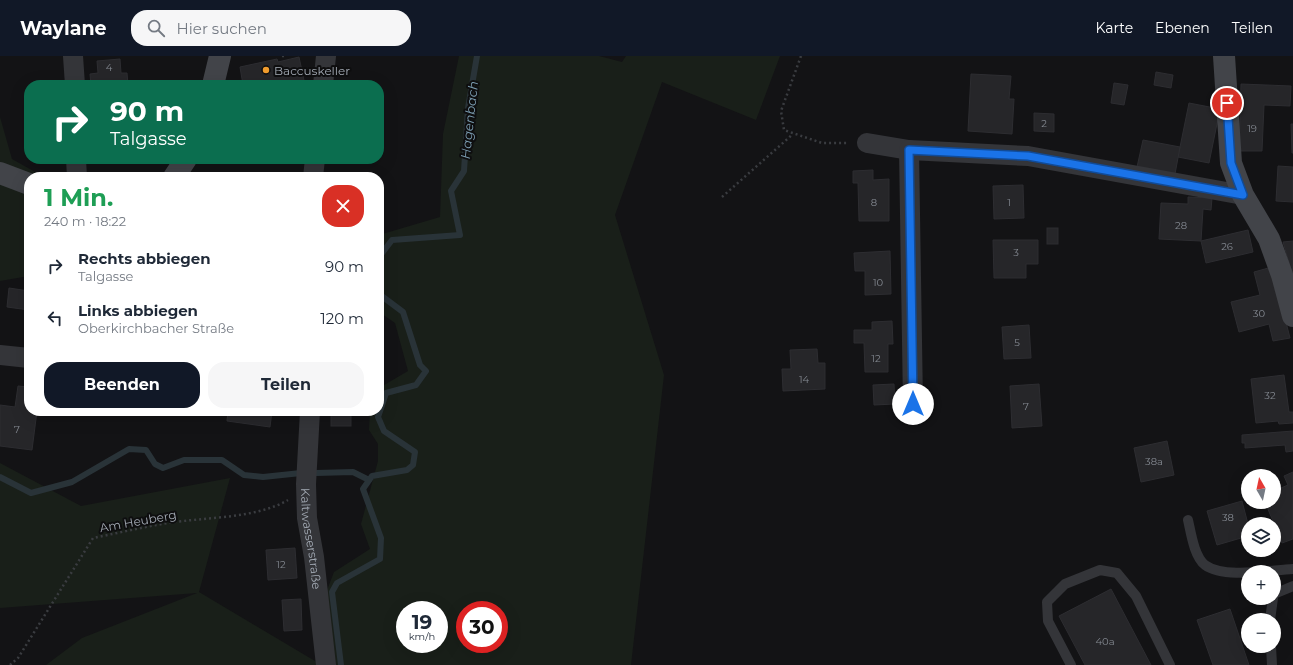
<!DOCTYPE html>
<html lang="de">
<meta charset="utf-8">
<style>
body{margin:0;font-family:Montserrat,sans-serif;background:#f6f6f7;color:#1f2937;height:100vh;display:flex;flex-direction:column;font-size:15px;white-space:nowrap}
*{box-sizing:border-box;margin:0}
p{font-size:13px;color:#747a83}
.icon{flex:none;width:22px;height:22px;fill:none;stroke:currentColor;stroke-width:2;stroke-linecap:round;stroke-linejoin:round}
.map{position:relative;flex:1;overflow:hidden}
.details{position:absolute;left:24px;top:116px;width:360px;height:244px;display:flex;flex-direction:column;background:#fff;border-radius:16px;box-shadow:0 4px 16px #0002}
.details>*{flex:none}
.banner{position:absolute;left:24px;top:24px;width:360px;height:84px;border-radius:16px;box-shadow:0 4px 16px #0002;background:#0b6e4f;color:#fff;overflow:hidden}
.needle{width:26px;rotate:351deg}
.tools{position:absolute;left:1241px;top:413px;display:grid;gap:8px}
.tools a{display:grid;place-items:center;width:40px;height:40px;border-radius:50%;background:#fff;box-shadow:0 4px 16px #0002;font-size:20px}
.speed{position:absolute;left:396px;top:545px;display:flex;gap:8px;font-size:20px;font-weight:700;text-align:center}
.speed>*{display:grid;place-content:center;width:52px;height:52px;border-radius:50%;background:#fff;box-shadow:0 4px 16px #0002;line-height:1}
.speed small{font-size:10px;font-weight:400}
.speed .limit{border:6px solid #d22;background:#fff;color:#111}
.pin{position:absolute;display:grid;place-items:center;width:34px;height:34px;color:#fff;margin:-17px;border:2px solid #fff;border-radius:50%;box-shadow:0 1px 4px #0007}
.me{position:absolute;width:44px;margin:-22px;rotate:0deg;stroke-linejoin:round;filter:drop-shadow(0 0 3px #0008)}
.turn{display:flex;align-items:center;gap:14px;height:84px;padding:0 20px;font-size:18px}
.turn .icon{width:52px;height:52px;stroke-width:2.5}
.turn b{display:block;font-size:28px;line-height:34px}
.round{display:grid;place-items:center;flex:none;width:42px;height:42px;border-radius:16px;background:#f6f6f7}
.head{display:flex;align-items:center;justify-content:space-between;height:68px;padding:0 20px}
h1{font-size:24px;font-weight:700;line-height:30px;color:#1e9e55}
.primary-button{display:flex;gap:8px;margin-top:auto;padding:8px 20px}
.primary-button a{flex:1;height:46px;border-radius:16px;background:#111827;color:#fff;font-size:16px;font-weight:700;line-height:46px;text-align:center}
.primary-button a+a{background:#f6f6f7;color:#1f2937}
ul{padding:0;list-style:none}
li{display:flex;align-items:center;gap:12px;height:52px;padding:0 20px}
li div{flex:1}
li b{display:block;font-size:15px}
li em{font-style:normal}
header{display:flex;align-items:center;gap:24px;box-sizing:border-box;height:56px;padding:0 20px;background:#111827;color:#fff}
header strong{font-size:19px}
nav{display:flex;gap:22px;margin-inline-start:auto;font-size:14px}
.search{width:280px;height:36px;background:#f6f6f7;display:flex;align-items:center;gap:10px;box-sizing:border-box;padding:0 14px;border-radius:16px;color:#747a83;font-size:15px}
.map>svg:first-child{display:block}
.green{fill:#191f19;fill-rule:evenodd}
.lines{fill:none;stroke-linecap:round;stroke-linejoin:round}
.stream{stroke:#293338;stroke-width:6}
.building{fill:#262629;stroke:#2d2d31}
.path{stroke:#3a3c40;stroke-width:2.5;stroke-dasharray:2 3;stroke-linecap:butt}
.lane{stroke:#343539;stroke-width:10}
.street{stroke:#343539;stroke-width:20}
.secondary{stroke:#424449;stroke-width:22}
.route-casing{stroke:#114b97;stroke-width:10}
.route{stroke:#1a73e8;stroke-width:7}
.poi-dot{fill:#f19d2e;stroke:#0e0e0f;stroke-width:1.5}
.labels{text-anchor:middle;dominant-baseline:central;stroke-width:4;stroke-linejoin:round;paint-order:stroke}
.number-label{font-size:10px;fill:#848991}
.poi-label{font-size:12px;fill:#a4abb5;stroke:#0e0e0f;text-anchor:start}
.street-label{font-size:12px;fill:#a4abb5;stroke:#0e0e0f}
.water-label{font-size:13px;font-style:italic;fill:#7b9cb0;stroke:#0e0e0f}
</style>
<header>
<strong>Waylane</strong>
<div class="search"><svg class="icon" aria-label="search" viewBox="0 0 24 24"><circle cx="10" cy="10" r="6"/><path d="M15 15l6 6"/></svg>Hier suchen</div>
<nav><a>Karte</a><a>Ebenen</a><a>Teilen</a></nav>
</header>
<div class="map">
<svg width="1293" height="609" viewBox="0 0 1293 609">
<rect width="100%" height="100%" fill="#131315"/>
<!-- green -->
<g class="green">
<path d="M459,0H599L622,6L626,0H780L756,64L662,26L615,159L664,319L631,609H46L82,582L197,537L0,552V407L81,450L230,422L199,536L320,608L324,542L334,516L370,493L361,468L378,405V388L369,374L370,355H379V332L408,315L395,267L379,256V179L440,161L443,78ZM405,554H439V588H405ZM465,554H499V588H465Z"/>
<path d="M0,61L12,103L44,121H29V220L0,225Z"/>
</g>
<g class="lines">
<!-- stream -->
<g class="stream">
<path d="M379,201L392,184L460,179L451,135L464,115L468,52L477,0"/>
<path d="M316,417L353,416L369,424"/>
<path d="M0,421L31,437L72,426L129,393L146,394L155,408L163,412L184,404H222L244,419L263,421L301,417"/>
<path d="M341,609L332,536L337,527L380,503L381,482L363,433L372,420L407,414L413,409L415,396L384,375L378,361L386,337L416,329L426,315L420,309L403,256L379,238"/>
</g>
</g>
<!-- building -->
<g class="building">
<path d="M299,1L305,29H242H243L240,11L277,3L278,6Z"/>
<path d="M120,3L121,17H127L128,29H91L90,18L98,17L97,5Z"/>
<path d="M1156,16L1173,19L1171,32L1154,29Z"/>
<path d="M971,18L1011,20L1009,43H1014L1012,78L968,75Z"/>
<path d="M1114,27L1128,29L1124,49L1111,47Z"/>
<path d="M1241,28L1291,30L1290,50L1264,49L1262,95H1239Z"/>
<path d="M1189,47L1220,53L1209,107L1178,101Z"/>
<path d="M1034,57L1054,58V76L1034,75Z"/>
<path d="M1291,68H1293V97H1292Z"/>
<path d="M1143,84L1180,91L1175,118L1137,111Z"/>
<path d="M1278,110L1293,111V146L1276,145Z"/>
<path d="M873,114V124L889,123V165H859L858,127H853V115Z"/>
<path d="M1023,129L1024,162L994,163L993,130Z"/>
<path d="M1188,141L1212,142L1211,154L1203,153L1201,185L1159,183L1161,147L1188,148Z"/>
<rect x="1047" y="172" width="11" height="16"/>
<path d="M1248,174L1253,196L1206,207L1201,185Z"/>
<path d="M993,184H1038V208H1026V222H994Z"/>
<path d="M1293,185V220L1283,186Z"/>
<path d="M890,195L891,238L865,239V215H855L854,197Z"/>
<path d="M1272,211L1290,282L1273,285L1269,268L1239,276L1231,246L1260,239L1254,216Z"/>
<path d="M9,232L29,235V254L7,251Z"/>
<path d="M892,265L893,288H888V316H865L864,287H854V274H872V266Z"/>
<path d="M1029,269L1031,302L1004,303L1002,271Z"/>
<path d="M817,293L818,307H825V333L783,335L782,313H791L790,294Z"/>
<path d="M1284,319L1289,356H1293V367L1279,368L1278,365L1256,367L1251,323Z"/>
<path d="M894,328L895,348L874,349L873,329Z"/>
<path d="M1039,328L1042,370L1012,372L1010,330Z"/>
<path d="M18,330L29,331V355H37L32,394L0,390V349L15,351Z"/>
<path d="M228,355H272L270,371L227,365Z"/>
<rect x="331" y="355" width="20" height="15"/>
<path d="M1293,375V395L1286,396L1285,389L1245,392V387H1242V379Z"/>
<path d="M1167,385L1174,419L1141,426L1134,392Z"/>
<path d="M1293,416V483L1282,487L1265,446H1274V435L1288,429L1284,420Z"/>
<path d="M1242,445L1248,468V480L1217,489L1207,455Z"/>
<path d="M295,492L297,522L268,524L266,494Z"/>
<path d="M1111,533L1151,609H1085L1059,560Z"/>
<path d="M301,543L302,574L284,575L282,544Z"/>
<path d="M1230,553L1249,609H1213L1197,564Z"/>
</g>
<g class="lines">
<!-- path -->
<g class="path">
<path d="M282,0H286"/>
<path d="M801,0L781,55L784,74L822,87H848"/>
<path d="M722,141L793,78"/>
<path d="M10,609L18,602L93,482C118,477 143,471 168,467C205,461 255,463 288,444"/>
</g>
<!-- lane -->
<g class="lane">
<path d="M1188,464C1191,477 1194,500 1205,509C1224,523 1270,514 1293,513"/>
<path d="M1274,538L1293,530"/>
<path d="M1270,564L1273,542"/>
<path d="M1271,590L1272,609"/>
<path d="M1071,609L1048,565L1047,546L1065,528L1100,514L1117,517L1136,540L1170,609"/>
</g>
<!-- street -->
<g class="street">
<path d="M73,0L75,29"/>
<path d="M323,29L326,0"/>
<path d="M867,87L909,94L1028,100L1243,139"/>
<path d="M909,94L913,348"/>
<path d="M76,103L77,121"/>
<path d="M313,121L315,103"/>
<path d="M0,299L29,302"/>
<path id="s1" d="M310,355L306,428L307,462L314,501L326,609"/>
</g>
<!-- secondary -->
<g class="secondary">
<path d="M1224,0L1231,107L1243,139L1269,183L1282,219L1293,260"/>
<path d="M213,29L220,0"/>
<path d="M0,117L29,128"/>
<path d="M174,121L186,103"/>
</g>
</g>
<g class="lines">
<defs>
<path id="route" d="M913,348L909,94L1028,100L1243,139L1231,107L1227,47"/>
</defs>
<!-- route casing -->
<use href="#route" class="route-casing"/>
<!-- route -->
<use href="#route" class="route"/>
</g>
<!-- markers -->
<circle class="poi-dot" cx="266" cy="14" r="4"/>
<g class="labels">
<!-- number labels -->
<g class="number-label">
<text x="109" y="11">4</text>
<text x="1044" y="67">2</text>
<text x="1252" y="72">19</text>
<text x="874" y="146">8</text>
<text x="1009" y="146">1</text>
<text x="1181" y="169">28</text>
<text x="1227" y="190">26</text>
<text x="1016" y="196">3</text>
<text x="878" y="226">10</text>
<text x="1259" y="257">30</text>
<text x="1017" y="286">5</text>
<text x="876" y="302">12</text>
<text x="804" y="323">14</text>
<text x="1270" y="339">32</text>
<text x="1026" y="350">7</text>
<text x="17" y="373">7</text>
<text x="1154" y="405">38a</text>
<text x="1228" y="461">38</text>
<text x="281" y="508">12</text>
<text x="1105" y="585">40a</text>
</g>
<!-- poi labels -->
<g class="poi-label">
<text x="274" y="14">Baccuskeller</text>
</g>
<!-- street labels -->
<g class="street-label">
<text transform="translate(138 465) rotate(-10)">Am Heuberg</text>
<text stroke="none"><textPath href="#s1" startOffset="128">Kaltwasserstraße</textPath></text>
</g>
<!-- water labels -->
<g class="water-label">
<text transform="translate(469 64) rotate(-84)">Hagenbach</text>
</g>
</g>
</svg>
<div class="tools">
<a><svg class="needle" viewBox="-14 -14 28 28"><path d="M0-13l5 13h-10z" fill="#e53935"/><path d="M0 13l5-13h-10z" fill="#747a83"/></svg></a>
<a><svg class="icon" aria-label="layers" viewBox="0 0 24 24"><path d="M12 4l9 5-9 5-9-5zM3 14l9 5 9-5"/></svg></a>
<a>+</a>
<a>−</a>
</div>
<div class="speed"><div>19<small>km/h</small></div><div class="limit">30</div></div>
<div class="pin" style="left:1227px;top:47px;background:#d93025"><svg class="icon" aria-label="arrive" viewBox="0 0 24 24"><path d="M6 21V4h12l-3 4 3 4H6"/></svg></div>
<svg class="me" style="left:913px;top:348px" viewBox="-20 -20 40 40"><circle r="19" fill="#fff"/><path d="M0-13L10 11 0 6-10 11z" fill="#1a73e8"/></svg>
<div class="banner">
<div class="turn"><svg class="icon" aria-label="right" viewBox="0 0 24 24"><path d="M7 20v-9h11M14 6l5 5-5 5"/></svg><div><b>90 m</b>Talgasse</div></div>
</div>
<section class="details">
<div class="head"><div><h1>1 Min.</h1><p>240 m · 18:22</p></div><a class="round" style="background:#d93025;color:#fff"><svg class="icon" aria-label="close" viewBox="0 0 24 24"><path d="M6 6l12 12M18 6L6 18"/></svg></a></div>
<ul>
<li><svg class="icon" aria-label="right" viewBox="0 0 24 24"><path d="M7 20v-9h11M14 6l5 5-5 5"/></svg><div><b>Rechts abbiegen</b><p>Talgasse</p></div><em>90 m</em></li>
<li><svg class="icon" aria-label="left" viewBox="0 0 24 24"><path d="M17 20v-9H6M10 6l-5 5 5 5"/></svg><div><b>Links abbiegen</b><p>Oberkirchbacher Straße</p></div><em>120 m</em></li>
</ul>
<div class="primary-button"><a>Beenden</a><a>Teilen</a></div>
</section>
</div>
